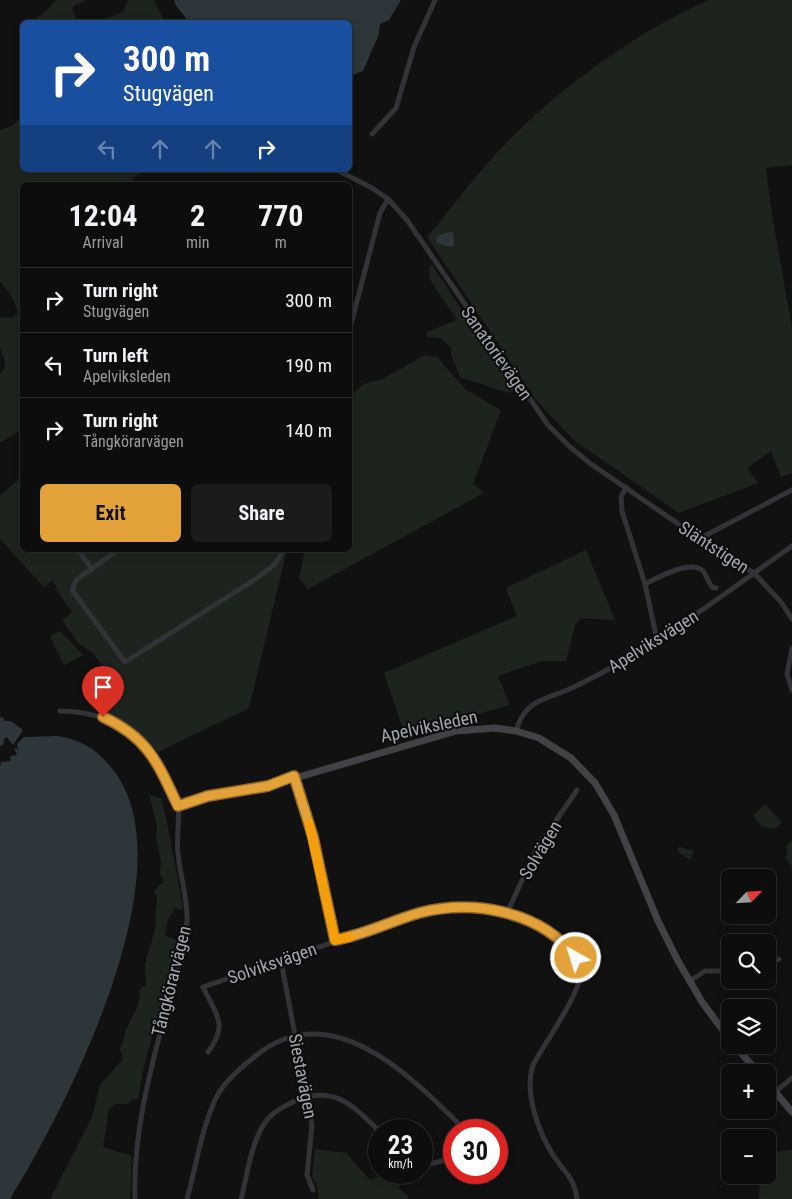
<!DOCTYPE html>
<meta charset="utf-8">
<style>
body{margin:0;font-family:"Roboto Condensed",sans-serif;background:#1b1b1c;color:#f1f3f6;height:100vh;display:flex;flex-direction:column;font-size:19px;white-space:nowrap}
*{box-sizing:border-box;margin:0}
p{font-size:16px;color:#9a9c9e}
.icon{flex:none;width:28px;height:28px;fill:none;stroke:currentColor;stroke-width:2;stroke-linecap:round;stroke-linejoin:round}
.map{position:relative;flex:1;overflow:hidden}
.panel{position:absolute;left:20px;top:182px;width:332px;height:370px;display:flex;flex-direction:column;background:#0d0d0e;border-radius:8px;box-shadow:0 2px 8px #0003,0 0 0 1px #2d2d2e}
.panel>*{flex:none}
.hud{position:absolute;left:20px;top:20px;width:332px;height:152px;border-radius:8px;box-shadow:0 2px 8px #0003,0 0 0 1px #2d2d2e;background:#1a4fa0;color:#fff;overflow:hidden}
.needle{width:32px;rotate:65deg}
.tools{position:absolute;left:721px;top:869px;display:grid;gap:10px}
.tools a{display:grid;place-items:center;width:55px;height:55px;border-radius:8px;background:#0d0d0e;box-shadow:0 2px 8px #0003,0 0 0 1px #2d2d2e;font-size:25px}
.speed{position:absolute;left:368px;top:1119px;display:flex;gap:10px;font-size:25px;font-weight:700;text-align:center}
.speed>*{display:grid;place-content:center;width:65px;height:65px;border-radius:50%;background:#0d0d0e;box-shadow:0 2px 8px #0003,0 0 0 1px #2d2d2e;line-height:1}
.speed small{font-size:12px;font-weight:400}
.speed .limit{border:8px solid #d22;background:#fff;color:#111}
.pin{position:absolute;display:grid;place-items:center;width:42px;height:42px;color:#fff;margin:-51px -21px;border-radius:50% 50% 50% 0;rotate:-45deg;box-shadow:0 0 5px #0007}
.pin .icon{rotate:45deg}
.me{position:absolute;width:55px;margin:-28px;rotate:321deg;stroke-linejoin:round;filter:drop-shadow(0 0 4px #0008)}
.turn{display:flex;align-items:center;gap:18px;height:105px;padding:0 20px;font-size:22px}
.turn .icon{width:65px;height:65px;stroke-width:2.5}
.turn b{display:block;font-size:35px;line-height:42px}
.lanes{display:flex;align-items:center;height:48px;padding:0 20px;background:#0003;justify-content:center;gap:25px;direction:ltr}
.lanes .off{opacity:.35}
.eta{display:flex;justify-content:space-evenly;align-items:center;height:85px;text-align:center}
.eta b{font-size:30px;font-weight:700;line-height:35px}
.button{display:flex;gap:10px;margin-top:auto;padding:10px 20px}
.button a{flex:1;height:58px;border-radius:8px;background:#e2a239;color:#111;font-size:20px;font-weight:700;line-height:58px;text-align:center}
.button a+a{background:#1b1b1c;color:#f1f3f6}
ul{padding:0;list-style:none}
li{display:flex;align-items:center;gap:15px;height:65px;padding:0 20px;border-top:1px solid #2d2d2e}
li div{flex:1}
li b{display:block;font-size:19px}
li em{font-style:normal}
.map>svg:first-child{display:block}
.green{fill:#1d241e}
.water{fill:#2d363b}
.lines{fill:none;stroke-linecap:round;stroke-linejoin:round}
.street{stroke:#323337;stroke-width:5}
.secondary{stroke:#404246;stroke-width:7}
.route-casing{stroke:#936925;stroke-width:12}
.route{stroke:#e2a239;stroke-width:9}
.slow{stroke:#f59e0b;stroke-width:9}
.labels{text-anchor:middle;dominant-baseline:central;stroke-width:4;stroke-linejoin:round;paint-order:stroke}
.street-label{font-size:18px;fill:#a3a8b2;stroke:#0c0c0d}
</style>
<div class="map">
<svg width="792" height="1199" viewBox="0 0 792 1199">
<rect width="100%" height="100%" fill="#111112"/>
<!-- green -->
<g class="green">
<path d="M56,0H87L74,6L72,10L78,22H31L44,13Z"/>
<path d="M128,0H154L165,22H98L123,12Z"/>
<path d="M709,0H792V165L766,168L771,210L792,327V473L781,477L771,451L747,468L758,483L679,513L575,441L536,400L427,237C447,214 465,189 485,166C542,100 629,35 709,0Z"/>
<path d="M22,117V170H145L135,177L131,185H22V429L0,443V375C10,364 2,358 0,346C0,338 0,327 0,318L13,317L18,312L11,295L0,281V130L12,126Z"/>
<path d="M432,265L515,390L508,393L460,377L451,355L452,349L441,338L427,337V332L457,320L430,280L429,268Z"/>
<path d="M425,355L437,357L466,390L501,410L473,484L484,493L308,589L299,578L305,550H350V404L353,393L364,384L382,379Z"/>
<path d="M22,476V550H287L249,708L158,752L132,731L92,706L97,695L111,676L92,652L79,644L62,620L72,612L56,590L58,589L52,581L44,587L0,539V496Z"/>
<path d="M586,550L615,620L581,618L575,625L566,661H542L498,676L510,705L405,735L384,673L517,616L506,588Z"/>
<path d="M60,631L83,655L64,665L50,636Z"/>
<path d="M149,795L161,798L167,823L183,907L181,910L175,908L168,919L165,936L179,941L144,1066L138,1099H133L128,1104H115L109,1109L103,1147L132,1156L130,1199H50L92,1117L100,1085L123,1059L120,1049C124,1041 124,1034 127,1027C133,1015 142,1003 139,990L146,985L145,964L156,926L155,919L157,898L154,891L164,881L160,874L161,862L156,836L157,826Z"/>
<path d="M765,804L782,822L775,829L762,827L753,816Z"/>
<path d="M792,840V867L785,857L788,854L786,846Z"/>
<path d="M679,847L694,851L690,860L677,851Z"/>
<path d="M315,1149L346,1153L370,1180L387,1173H401L399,1188L408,1196L407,1199H319L317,1184L312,1177Z"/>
<path d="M792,1150V1199H759L760,1175H768V1152Z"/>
</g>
<!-- water -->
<g class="water">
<path d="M174,0H401L389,20L380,24L379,34L363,71L350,76V22H188C185,15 175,7 174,0Z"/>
<path d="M450,232L453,233L454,245L450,247L437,243L436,238L439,235Z"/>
<path d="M0,717L4,718V721H11L23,730L13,745L7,737L4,739L3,745L0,746Z"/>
<path d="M58,736C83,740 99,751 114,771C189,870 66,1108 10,1199H0V766L1,762L11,761L10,756L17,755L14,748L18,749L17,744L24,737Z"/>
</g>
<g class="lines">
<!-- street -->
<g class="street">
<path d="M372,134L396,108L414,47L435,0"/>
<path d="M337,170L372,188L388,199"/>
<path d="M350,328L380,213L388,199L407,220L548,425L570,447L591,464L728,558L754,573L781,602L792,619"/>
<path d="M626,487L621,497L622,511L645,584L657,640"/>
<path d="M699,539L792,490"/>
<path d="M78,550L92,569"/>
<path d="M118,550L76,580L72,590L125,662L254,580L274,565L284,550"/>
<path d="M645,584C657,578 689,560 702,570C706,573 708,582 712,587L716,588"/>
<path d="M792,648L787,674L792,690"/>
<path d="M60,711C118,712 149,738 169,791C172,796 177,801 178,807C180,822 176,838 178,853C180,876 188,899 187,922C170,1015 132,1102 135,1199"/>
<path d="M516,731C525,698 547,700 574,687C652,650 721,596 792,546"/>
<path d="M295,777L313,837L335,940"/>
<path d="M507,913L536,850L577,790"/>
<path d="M281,961L312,1125L307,1175L313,1190"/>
<path d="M768,964L779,959"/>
<path d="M690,981L705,971H730"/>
<path d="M208,1052C229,1024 216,1015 203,987C240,974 278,963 314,949C395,920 466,885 549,932C562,939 580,955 581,971C581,993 544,1044 533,1065C524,1093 538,1131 553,1155C564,1172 574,1177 577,1199"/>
<path d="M775,1092L792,1078"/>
<path d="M421,1166L454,1158"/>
<path d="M187,1199C196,1167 201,1131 215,1100C222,1084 239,1069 253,1058C330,992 412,1077 465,1130"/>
<path d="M241,1199C247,1176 250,1150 261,1129C269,1114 279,1109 293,1102C332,1084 352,1104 379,1131"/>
</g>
<!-- secondary -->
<g class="secondary">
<path d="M178,806L208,796L268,786L456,731L495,728L516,731L539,738L571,758L595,783L614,815L658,921L678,961L702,1002L730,1040"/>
<path d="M734,1045L758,1072"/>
<path d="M768,1083L792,1112"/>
</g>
</g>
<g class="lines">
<defs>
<path id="route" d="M103,717C149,738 158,764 178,806L208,796L268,786L294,776L313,837L335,940C364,935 391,921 419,913C473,899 542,911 576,958"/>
</defs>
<!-- route casing -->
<use href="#route" class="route-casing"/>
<!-- route -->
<use href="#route" class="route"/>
<!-- slow -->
<path class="slow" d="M309,824L335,940L350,937"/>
</g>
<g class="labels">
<!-- street labels -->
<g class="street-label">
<text transform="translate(497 353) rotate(55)">Sanatorievägen</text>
<text transform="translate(714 547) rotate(33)">Släntstigen</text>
<text transform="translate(653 641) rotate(-32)">Apelviksvägen</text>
<text transform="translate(429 726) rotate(-12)">Apelviksleden</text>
<text transform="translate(540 850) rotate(-59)">Solvägen</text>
<text transform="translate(272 963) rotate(-19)">Solviksvägen</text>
<text transform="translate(171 981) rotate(-76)">Tångkörarvägen</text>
<text transform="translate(303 1076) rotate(79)">Siestavägen</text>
</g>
</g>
</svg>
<div class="tools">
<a><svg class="needle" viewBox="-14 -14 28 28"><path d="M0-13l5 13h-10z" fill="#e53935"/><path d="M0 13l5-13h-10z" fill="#9a9c9e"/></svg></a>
<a><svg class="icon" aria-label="search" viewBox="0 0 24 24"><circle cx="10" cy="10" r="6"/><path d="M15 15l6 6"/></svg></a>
<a><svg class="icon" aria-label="layers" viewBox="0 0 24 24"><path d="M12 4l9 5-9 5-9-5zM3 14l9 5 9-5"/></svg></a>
<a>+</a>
<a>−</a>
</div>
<div class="speed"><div>23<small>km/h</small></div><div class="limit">30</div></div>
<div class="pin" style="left:103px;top:717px;background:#d93025"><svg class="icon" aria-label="arrive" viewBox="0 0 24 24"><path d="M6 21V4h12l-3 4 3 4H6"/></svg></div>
<svg class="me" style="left:576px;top:958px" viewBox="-20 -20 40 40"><circle r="17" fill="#e2a239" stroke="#fff" stroke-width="3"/><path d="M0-11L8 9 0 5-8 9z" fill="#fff"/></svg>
<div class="hud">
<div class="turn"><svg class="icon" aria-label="right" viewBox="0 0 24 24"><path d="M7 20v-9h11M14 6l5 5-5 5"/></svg><div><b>300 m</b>Stugvägen</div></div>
<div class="lanes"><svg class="icon off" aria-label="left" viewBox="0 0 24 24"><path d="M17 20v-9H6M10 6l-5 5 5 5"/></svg><svg class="icon off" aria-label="ahead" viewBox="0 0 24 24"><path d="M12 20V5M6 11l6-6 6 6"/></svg><svg class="icon off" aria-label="ahead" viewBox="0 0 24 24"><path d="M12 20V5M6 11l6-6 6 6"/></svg><svg class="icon" aria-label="right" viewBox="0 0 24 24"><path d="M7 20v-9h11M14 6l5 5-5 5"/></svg></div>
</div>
<section class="panel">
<div class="eta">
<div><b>12:04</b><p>Arrival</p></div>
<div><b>2</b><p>min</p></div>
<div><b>770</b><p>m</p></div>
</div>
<ul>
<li><svg class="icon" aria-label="right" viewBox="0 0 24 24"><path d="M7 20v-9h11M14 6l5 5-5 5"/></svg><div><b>Turn right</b><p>Stugvägen</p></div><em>300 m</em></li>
<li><svg class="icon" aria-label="left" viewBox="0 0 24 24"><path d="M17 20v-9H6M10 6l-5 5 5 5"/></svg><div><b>Turn left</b><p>Apelviksleden</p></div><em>190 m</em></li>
<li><svg class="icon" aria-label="right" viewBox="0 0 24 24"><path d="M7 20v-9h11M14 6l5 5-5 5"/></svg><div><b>Turn right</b><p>Tångkörarvägen</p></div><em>140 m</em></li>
</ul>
<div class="button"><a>Exit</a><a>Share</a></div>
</section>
</div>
